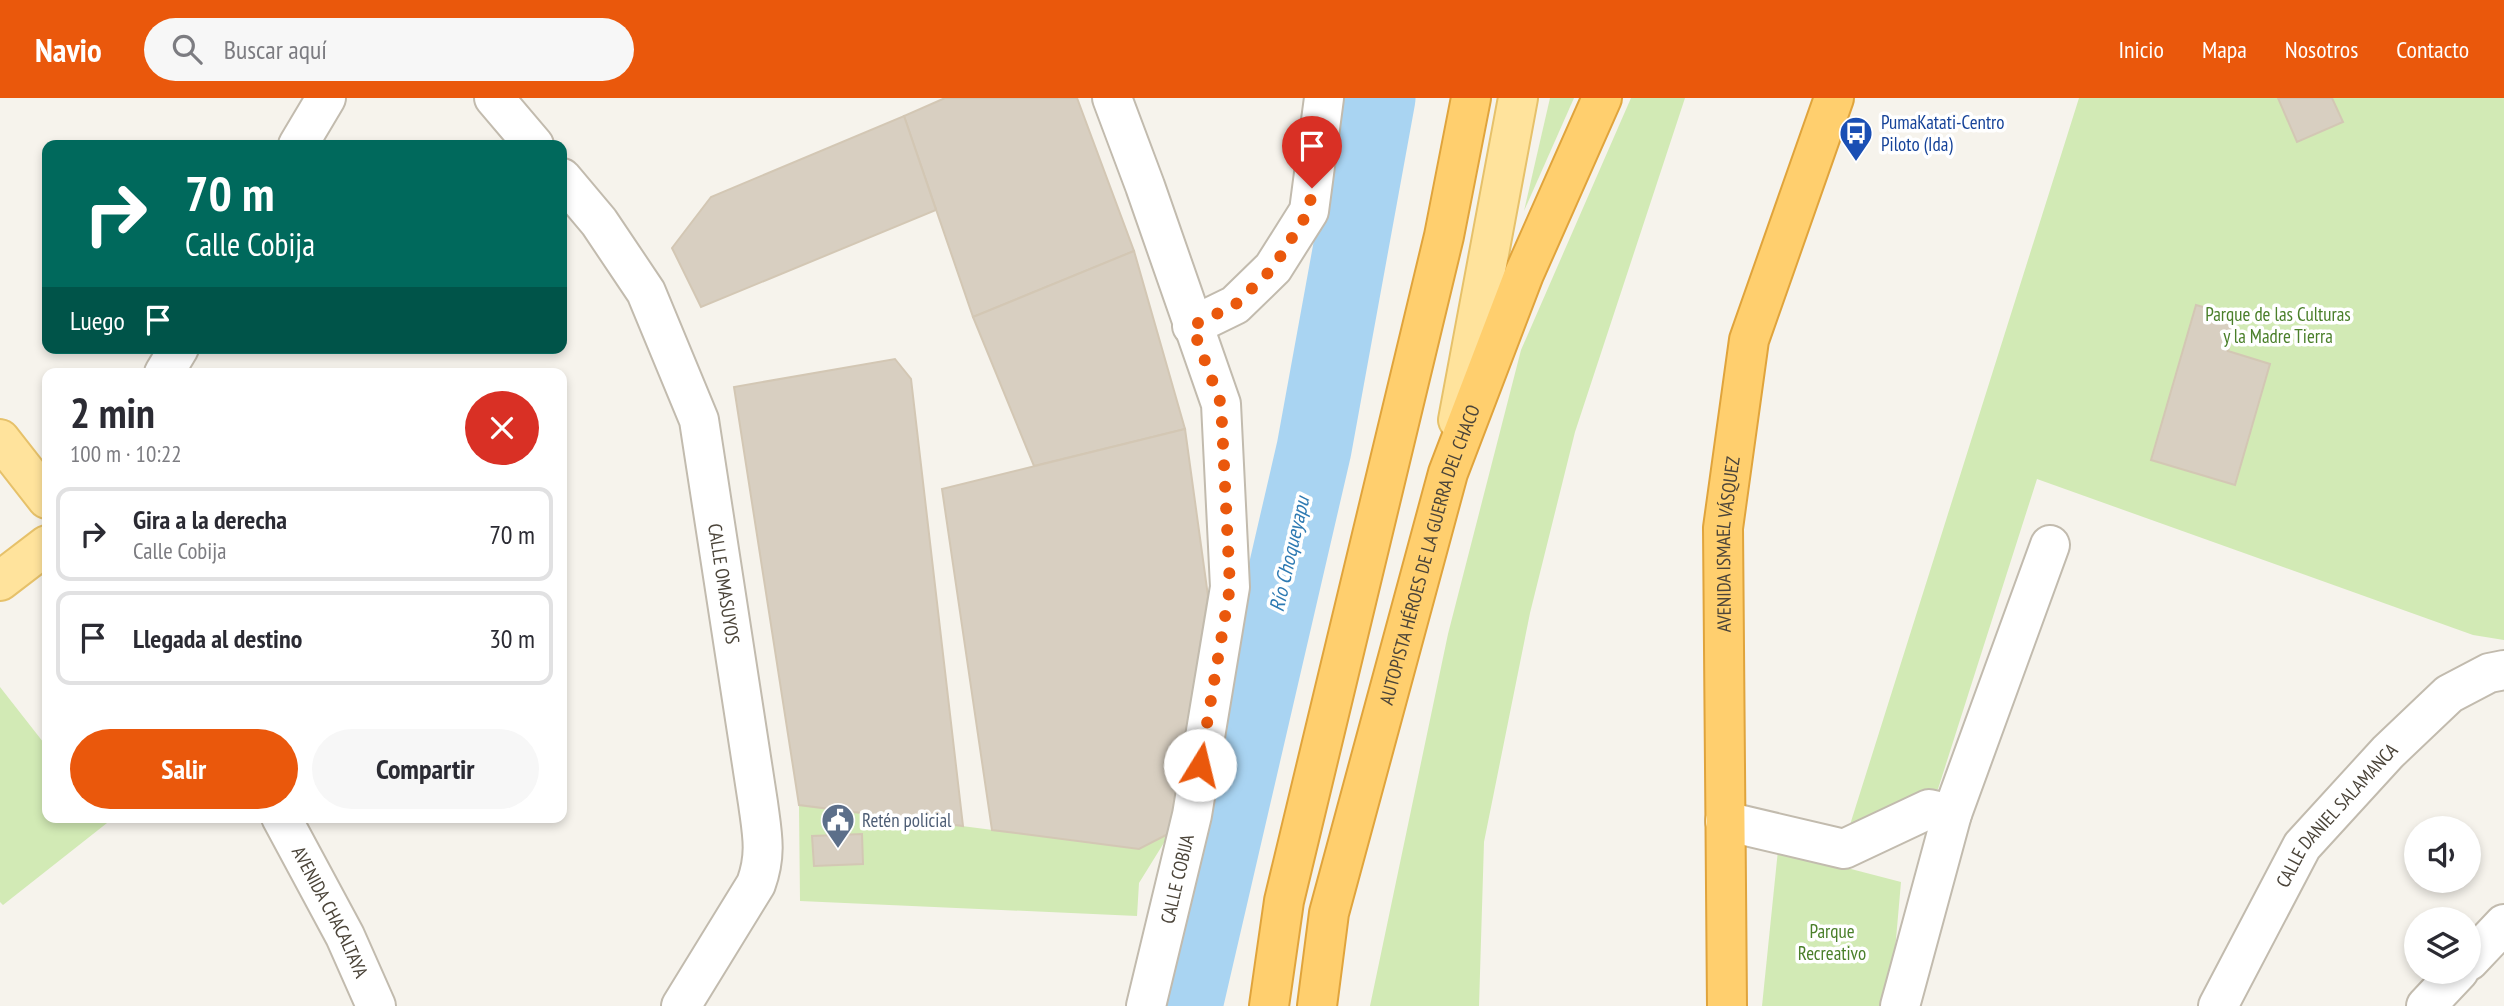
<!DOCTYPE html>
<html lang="es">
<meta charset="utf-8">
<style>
body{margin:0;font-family:"PT Sans Narrow",sans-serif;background:#f7f7f7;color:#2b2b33;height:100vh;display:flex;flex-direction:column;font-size:26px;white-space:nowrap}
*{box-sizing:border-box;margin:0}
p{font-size:23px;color:#7c7c81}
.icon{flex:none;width:38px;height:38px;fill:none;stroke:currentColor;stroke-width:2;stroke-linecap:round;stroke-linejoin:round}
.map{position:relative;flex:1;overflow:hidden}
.panel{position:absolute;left:42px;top:270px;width:525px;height:455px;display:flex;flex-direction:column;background:#fff;border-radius:14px;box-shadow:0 4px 10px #0003}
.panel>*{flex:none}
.top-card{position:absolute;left:42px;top:42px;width:525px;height:214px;border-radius:14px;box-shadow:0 4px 10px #0003;background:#00695c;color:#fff;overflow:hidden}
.tools{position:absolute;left:2404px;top:718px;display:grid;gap:14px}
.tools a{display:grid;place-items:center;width:77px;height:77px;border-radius:50%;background:#fff;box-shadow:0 4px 10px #0003;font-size:35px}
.pin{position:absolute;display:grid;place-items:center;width:60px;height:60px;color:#fff;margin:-72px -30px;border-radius:50% 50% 50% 0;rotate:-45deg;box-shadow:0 0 7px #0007}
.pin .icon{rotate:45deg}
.me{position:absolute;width:77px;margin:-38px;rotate:9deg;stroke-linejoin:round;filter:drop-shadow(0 0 5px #0008)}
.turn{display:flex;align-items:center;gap:24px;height:147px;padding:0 28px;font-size:32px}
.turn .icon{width:91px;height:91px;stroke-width:2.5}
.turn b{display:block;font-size:49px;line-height:60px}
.then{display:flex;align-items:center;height:66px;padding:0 28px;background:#0003;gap:14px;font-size:26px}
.round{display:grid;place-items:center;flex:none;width:74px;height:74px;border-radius:37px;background:#f7f7f7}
.overview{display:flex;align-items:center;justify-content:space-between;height:119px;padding:0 28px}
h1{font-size:42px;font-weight:700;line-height:52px}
.action{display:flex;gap:14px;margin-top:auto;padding:14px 28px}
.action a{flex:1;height:80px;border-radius:42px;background:#ea580c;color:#fff;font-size:28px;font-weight:700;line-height:80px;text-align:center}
.action a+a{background:#f7f7f7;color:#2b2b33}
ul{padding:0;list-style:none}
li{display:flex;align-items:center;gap:21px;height:94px;margin:0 14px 10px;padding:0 14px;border:4px solid #e1e1e2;border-radius:14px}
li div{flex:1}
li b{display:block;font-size:26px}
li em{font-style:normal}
header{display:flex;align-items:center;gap:42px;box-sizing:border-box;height:98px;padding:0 35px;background:#ea580c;color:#fff}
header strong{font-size:33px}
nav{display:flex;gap:38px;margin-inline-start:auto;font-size:24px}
.search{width:490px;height:63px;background:#f7f7f7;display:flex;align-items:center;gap:18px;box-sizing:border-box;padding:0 24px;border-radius:38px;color:#7c7c81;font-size:26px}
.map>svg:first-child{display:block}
.green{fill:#d2eab5}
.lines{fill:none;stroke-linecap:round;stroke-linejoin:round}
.river{stroke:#a9d4f2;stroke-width:75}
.building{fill:#d8cfc1;stroke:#d3c7b4;stroke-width:2}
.minor-casing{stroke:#c2bbae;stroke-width:42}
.major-casing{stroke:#e6c16a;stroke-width:42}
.highway-casing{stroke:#e0a43c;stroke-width:42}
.minor{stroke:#fff;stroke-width:38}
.major{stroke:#ffe39c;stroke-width:38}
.highway{stroke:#ffcf6e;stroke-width:38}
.route{stroke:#ea580c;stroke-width:12;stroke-dasharray:0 21.6}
.labels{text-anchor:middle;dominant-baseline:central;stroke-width:7;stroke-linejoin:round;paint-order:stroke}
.transit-label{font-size:19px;fill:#164399;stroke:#fff;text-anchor:start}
.park-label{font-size:19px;fill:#4a7f2a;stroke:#fff}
.street-label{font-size:19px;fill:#4b4439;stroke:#fff}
.service-label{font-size:19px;fill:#4e5e75;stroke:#fff;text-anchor:start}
.water-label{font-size:21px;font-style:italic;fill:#2e7ab2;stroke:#fff}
</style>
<header>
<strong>Navio</strong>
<div class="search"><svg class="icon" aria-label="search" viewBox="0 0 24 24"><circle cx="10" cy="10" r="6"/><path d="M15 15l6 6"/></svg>Buscar aquí</div>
<nav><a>Inicio</a><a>Mapa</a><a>Nosotros</a><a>Contacto</a></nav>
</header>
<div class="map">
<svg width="2504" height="908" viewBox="0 0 2504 908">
<rect width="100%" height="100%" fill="#f6f3ec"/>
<!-- green -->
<g class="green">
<path d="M1550,0H1574L1524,113Z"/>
<path d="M1631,0H1685L1575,334L1530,515L1484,744L1479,908H1370L1448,536L1521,252Z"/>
<path d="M2079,0H2504V542L2473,537L2037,381L1938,691L1849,730Z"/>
<path d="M0,589L47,649V719H103L107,725L3,807L0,804Z"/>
<path d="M799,707L1139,751L1170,735L1139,785L1137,818L800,803Z"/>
<path d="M1778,752L1901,784L1894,864L1886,908H1762Z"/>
</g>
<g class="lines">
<!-- river -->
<path class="river" d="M1185,908L1314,351L1378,0"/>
</g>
<!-- building -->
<g class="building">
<path d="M945,0H1077L1134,153L973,219L904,18Z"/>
<path d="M2278,0H2332L2343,24L2297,44Z"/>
<path d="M904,18L936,112L701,209L672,150L711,99Z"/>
<path d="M1134,153L1185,331L1034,368L973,219Z"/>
<path d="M2196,207L2238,219L2228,253L2270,266L2235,387L2151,362Z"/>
<path d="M895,261L911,281L963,728L799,707L734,289Z"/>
<path d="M1185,331L1208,498L1170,735L1139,751L992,732L942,391Z"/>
<path d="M862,736L863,766L814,768L812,738Z"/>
</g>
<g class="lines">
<defs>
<g id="minor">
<path d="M494,0L534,47"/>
<path d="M1112,0L1145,88L1221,306L1230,489L1192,717L1146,908"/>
<path d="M298,47L326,0"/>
<path id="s1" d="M562,80L599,124L646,194L699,322L758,705C762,735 767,756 756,786L681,908"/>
<path d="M1192,228L1235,207L1273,170L1309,113L1324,0"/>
<path d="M164,275L179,250"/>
<path id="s2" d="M281,719L345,838L376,908"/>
<path d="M1725,723L1844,751L1929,711L1952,716"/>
<path d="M2469,863L2504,826"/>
<path d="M1900,908L1952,716L2050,447"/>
<path id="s3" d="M2218,908L2302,748L2388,654L2449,596L2489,575L2504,572"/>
<path d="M2426,908L2459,873"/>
</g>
<g id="major">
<path d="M1458,322L1518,0"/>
<path d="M0,341L47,401"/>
<path d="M0,483L47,447"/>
</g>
<g id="highway">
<path d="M1269,908L1284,803L1444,138L1471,0"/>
<path id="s4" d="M1317,908L1329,815L1448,375L1524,176L1602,0"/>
<path id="s5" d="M1727,908L1723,430L1749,242L1834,0"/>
</g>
</defs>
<!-- minor casing -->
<use href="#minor" class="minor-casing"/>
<!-- major casing -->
<use href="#major" class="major-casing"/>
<!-- highway casing -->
<use href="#highway" class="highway-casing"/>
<!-- minor -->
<use href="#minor" class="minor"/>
<!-- major -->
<use href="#major" class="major"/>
<!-- highway -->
<use href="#highway" class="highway"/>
</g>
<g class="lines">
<!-- route -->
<path class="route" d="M1200,667L1230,489L1221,306L1192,228L1235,207L1273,170L1309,113L1312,90"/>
</g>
<!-- icons -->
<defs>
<symbol id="bus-pin" viewBox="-11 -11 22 30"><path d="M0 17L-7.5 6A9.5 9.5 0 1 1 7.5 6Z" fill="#1a4fb4" stroke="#fff"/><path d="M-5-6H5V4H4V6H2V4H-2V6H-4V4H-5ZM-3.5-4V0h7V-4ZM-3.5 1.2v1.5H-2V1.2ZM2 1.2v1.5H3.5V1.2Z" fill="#fff"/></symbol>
<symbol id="civic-pin" viewBox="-11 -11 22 30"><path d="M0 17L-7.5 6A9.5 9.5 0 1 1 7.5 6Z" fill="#5c6f8a" stroke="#fff"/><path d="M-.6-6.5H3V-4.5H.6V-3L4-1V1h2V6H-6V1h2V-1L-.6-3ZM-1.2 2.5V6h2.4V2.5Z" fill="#fff"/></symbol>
</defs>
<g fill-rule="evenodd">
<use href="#bus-pin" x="1837" y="16" width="38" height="52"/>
<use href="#civic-pin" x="819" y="703" width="38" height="52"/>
</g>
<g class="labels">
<!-- transit labels -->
<g class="transit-label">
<text x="1881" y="24">PumaKatati-Centro<tspan x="1881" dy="22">Piloto (Ida)</tspan></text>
</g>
<!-- park labels -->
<g class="park-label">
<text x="2278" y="216">Parque de las Culturas<tspan x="2278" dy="22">y la Madre Tierra</tspan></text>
<text x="1832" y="833">Parque<tspan x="1832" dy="22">Recreativo</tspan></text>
</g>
<!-- street labels -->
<g class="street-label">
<text stroke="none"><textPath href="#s5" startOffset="462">AVENIDA ISMAEL VÁSQUEZ</textPath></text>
<text stroke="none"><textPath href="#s4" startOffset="466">AUTOPISTA HÉROES DE LA GUERRA DEL CHACO</textPath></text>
<text stroke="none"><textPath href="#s1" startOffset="446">CALLE OMASUYOS</textPath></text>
<text stroke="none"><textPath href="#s3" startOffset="226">CALLE DANIEL SALAMANCA</textPath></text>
<text transform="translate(1177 781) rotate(-77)">CALLE COBIJA</text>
<text stroke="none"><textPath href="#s2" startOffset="107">AVENIDA CHACALTAYA</textPath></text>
</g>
<!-- service labels -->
<g class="service-label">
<text x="862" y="722">Retén policial</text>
</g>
<!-- water labels -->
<g class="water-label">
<text transform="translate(1289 456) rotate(-77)">Río Choqueyapu</text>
</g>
</g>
</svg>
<div class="tools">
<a><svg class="icon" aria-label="sound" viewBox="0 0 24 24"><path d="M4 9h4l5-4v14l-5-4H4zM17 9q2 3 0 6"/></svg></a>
<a><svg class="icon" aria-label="layers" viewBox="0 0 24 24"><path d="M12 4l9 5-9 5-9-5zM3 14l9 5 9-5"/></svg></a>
</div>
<div class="pin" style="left:1312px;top:90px;background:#d93025"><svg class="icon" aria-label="arrive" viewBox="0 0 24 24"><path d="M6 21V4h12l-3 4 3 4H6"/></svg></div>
<svg class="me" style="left:1200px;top:667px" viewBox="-20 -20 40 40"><circle r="19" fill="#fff"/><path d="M0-13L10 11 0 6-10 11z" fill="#ea580c"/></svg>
<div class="top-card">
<div class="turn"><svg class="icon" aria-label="right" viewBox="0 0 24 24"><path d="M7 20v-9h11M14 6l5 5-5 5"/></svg><div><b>70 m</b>Calle Cobija</div></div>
<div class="then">Luego<svg class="icon" aria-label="arrive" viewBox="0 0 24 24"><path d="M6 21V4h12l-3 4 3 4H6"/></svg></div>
</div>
<section class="panel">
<div class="overview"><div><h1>2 min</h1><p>100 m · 10:22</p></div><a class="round" style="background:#d93025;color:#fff"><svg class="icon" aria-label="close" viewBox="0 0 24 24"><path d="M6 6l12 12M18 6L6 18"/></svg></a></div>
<ul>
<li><svg class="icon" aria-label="right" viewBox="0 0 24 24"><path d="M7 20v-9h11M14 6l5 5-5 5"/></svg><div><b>Gira a la derecha</b><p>Calle Cobija</p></div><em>70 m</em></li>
<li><svg class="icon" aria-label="arrive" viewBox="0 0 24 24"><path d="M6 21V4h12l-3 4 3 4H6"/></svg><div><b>Llegada al destino</b></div><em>30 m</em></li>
</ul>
<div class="action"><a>Salir</a><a>Compartir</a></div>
</section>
</div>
